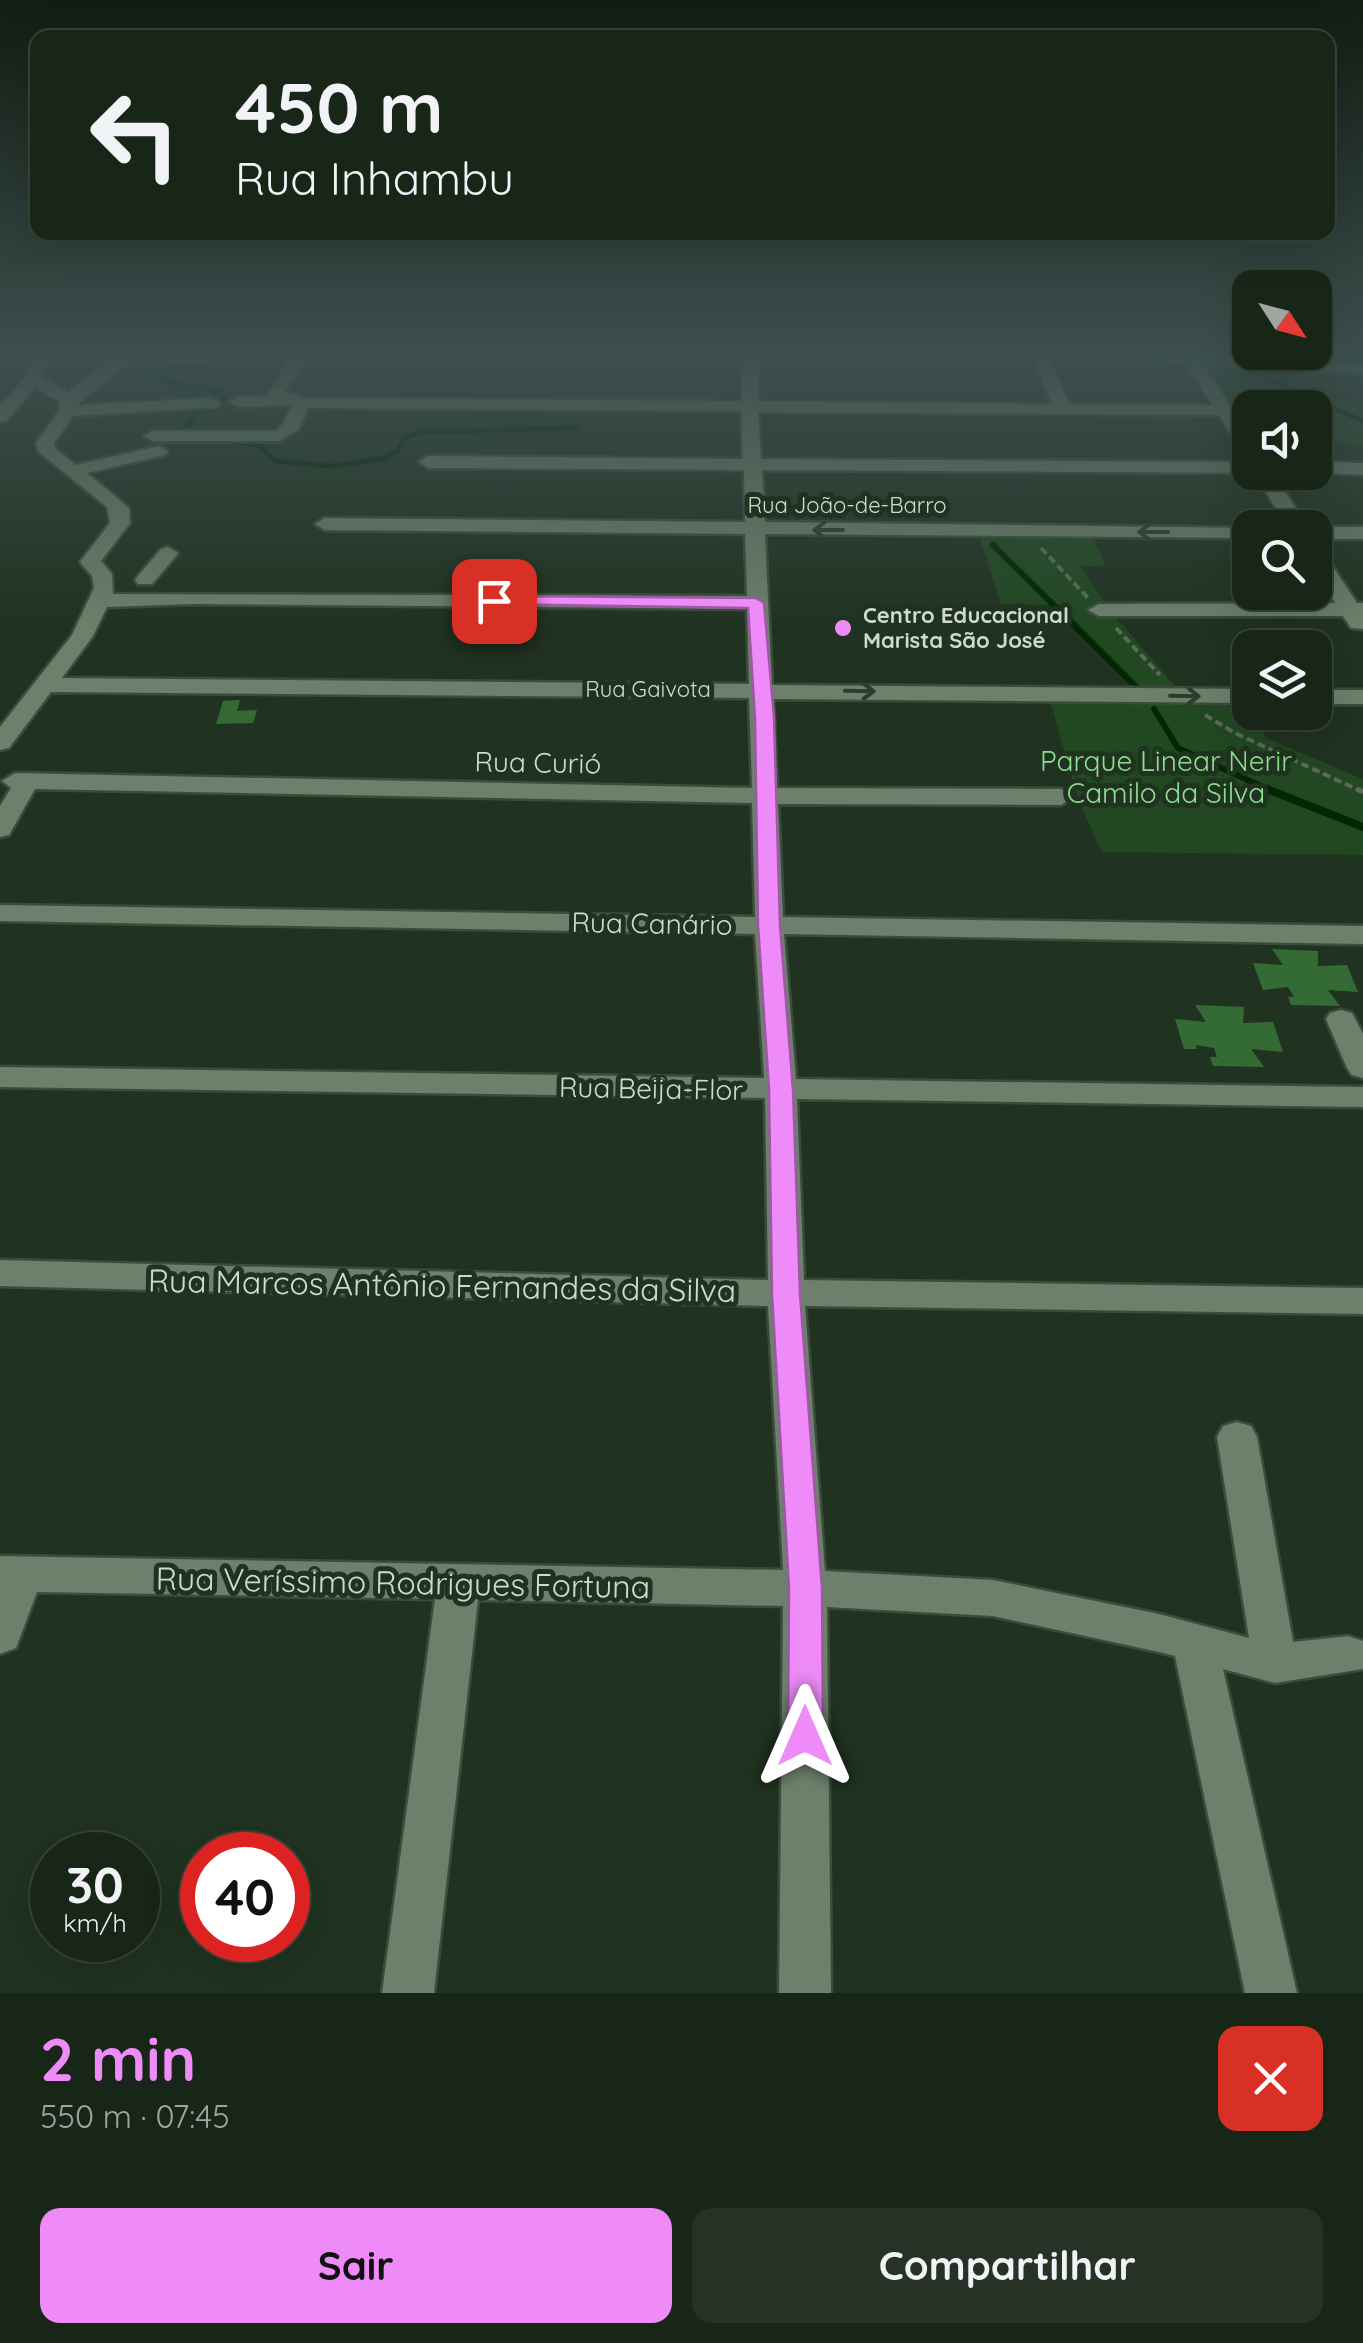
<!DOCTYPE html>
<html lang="pt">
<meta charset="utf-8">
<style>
body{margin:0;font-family:Quicksand,sans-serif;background:#253225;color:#f1f3f6;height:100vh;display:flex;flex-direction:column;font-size:38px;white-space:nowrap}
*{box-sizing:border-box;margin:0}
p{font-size:32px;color:#9fa5a2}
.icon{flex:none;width:55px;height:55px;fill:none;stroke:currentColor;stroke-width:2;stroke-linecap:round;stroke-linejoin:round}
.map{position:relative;height:1993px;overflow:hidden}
.drawer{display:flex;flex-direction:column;background:#182618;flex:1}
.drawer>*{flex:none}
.hud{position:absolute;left:30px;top:30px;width:1305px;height:210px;border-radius:20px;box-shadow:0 10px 40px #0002,0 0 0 2px #364337;background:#182618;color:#f1f3f6;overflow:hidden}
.needle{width:65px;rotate:126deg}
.controls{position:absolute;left:1232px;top:270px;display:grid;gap:20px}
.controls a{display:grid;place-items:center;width:100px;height:100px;border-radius:20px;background:#182618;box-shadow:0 10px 40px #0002,0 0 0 2px #364337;font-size:50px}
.speed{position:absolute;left:30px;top:1832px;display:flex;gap:20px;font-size:50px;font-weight:700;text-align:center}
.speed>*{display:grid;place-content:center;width:130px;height:130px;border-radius:50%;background:#182618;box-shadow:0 10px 40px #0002,0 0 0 2px #364337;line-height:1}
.speed small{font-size:25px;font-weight:400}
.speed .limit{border:15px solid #d22;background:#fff;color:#111}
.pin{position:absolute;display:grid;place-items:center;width:85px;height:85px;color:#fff;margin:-42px;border-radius:20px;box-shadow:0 5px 15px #0006}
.me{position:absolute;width:110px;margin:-55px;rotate:0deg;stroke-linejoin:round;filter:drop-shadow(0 0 8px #0008)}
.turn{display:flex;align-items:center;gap:35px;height:210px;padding:0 40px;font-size:45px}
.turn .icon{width:130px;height:130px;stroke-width:2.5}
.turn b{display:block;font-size:70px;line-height:85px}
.round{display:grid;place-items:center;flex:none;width:105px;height:105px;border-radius:20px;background:#253225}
.summary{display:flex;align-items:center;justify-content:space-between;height:170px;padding:0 40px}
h1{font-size:60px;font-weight:700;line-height:75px;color:#ee8bf8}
.button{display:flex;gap:20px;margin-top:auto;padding:20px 40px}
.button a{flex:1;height:115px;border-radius:20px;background:#ee8bf8;color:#111;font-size:40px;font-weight:700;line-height:115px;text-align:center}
.button a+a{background:#253225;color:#f1f3f6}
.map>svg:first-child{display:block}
.green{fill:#214821}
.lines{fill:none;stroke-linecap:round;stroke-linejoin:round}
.stream-far2{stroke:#002700;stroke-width:5}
.stream-far1{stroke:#002700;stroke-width:6}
.stream{stroke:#002700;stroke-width:8}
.building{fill:#346b35}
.minor-casing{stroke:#3c4c3c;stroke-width:5}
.major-casing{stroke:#3c4c3c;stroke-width:5}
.path-far1{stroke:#5a6a5a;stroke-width:4;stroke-dasharray:8 4;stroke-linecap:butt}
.path{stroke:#5a6a5a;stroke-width:5;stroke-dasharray:10 5;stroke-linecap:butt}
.minor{fill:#6c806b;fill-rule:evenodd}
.major{fill:#619060;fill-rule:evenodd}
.oneway{stroke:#2b3e2b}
.route{fill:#ee8bf8;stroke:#9b5aa1;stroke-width:2.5}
.poi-dot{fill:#ee8bf8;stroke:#203220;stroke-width:4}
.labels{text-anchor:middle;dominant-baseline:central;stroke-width:10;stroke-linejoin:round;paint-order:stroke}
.far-street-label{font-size:22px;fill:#cfdacf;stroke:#203220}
.far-poi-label{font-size:22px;font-weight:bold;fill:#cfdacf;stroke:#203220;text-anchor:start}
.park-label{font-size:28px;fill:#8edc8d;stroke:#203220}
.street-label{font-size:28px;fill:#cfdacf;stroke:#203220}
.near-street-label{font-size:32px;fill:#cfdacf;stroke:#203220}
</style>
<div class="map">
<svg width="1363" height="1993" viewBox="0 0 1363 1993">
<rect width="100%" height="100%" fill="#203220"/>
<!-- green -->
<g class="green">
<path d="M1208,364L1318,374L1313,391L1363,407V446L1315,438V408H1250V428L1246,427L1232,406L1245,399L1224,389Z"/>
<path d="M979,535H1092L1106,566H1080L1113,614L1176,687H1141L1060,605L1001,604Z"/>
<path d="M1050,700H1220L1238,715L1255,717L1266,738L1363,779V855L1102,852L1078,800Z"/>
</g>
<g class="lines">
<!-- stream-far2 -->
<g class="stream-far2">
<path d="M142,362L168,382L220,392L224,399"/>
<path d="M1237,365L1363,421"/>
<path d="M183,431L197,413L221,405"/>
<path d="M227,440L258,445L275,461L332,466L380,459L398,451L404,439L418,432L577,428"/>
</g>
<!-- stream-far1 -->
<g class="stream-far1">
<path d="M993,545L1138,689"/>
<path d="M1154,709L1178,748L1274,792"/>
</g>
<!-- stream -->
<path class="stream" d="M1267,789L1363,827"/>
</g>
<!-- building -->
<g class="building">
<path d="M240,700L237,711L257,710L253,723L216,724L223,701Z"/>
<path d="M1272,949L1318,951V966L1347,965L1358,992L1328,990L1340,1006L1291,1005L1288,997H1294L1288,987L1263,990L1253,963L1283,965Z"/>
<path d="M1195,1005L1244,1007L1243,1023L1273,1022L1283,1052L1251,1049L1264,1067L1213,1066L1210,1057H1217L1214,1048L1196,1045L1197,1049H1184L1175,1019L1206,1022Z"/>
</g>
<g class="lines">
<defs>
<g id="minor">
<path d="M0,351H58L42,370L41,377L68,392L123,351L204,354L212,359L204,364L133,359L77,405L212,398L221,403L218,407L73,416L54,443L55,449L76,465L159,446L168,451L165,455L87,473L129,508L130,523L101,561L112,574L113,594L747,596L745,534L325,530L315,524L325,518L745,522L744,470L428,468L419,462L428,456L743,459L741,411L308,408L298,430L279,441H153L144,436L153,431H275L284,423L292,405L238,407L229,402L238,397L268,395L294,351L928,353L936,358L934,361H759L758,401L1052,404L1031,351H1047L1069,404L1212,405L1184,359L1198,356L1250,437V456L1244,455L1219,415L758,412L761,459L1250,462V472H1273L1308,528H1288L1254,473L762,470L765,522L1256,528H1250V538L765,534L772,685L1250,689V703L773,699L777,788L1061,789L1074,797L1061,805L778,804L783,917L1363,926V944L784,934L796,1079L1363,1087V1107L797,1099L804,1280L1363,1288V1314L805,1306L825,1571L993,1580L1159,1614L1249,1638L1217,1437L1223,1426L1237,1422L1251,1426L1257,1437L1293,1642L1348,1636L1363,1641V1669L1275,1683L1223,1669L1297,1993H1245L1175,1656L1159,1652L993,1616L827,1607L831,1993H779L783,1606L478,1600L434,1993H382L435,1599L37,1592L16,1648L0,1654V1556L783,1570L768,1306L0,1286V1260L768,1280L765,1098L0,1087V1067L764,1078L755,934L0,921V905L755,917L752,803L35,789L9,835L0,837V806L11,788L2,781L15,773L752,788L749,698L51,692L9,748L0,750V727L72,635L94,588L92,576L80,562L110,523L107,507L38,451L36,443L59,411L60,402L35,387L6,421L0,422V406L25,378L32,361H0ZM306,358L743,361L741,401L304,398L285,391ZM193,604L747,609L749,684L62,678L93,636L107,607Z"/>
<path d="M1315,462L1363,463V475L1311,472H1315Z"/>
<rect x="1315" y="527" width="48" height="12"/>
<path d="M168,547L178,553L175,557L152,584H138L135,580L138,576L161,549Z"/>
<path d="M1315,548L1322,550L1357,603H1363V629L1351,628L1343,616H1099L1088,610L1099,604L1335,603L1315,570Z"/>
<rect x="1315" y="690" width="48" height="14"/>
<path d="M1341,1010L1352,1013L1363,1034V1078L1352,1075L1347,1068L1326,1019L1330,1013Z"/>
</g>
<path id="major" d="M1079,351H1157L1363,364V374L1087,356Z"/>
</defs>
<!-- minor casing -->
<use href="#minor" class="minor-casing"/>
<!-- major casing -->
<use href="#major" class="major-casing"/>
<!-- path-far1 -->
<g class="path-far1">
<path d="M1041,548L1088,598"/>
<path d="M1116,628L1160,675"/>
<path d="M1205,715L1235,733L1363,792"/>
</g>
<!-- path -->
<path class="path" d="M1357,789L1363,792"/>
<!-- minor -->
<use href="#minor" class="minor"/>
<!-- major -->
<use href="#major" class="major"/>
</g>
<!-- one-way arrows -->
<defs><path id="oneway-shaft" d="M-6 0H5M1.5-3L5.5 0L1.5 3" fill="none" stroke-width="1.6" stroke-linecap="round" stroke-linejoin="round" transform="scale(2.5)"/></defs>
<g class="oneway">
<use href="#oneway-shaft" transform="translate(828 530) rotate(-180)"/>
<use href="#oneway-shaft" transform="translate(1153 532) rotate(-180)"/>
<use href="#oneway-shaft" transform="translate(860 691) rotate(1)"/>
<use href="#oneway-shaft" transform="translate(1185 696) rotate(1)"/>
</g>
<!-- sky -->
<linearGradient id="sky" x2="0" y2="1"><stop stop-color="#121c12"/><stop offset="0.56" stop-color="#3c4f4e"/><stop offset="1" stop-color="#3c4f4e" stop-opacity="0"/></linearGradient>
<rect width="1363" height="630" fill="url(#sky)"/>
<!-- route -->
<path class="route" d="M494,596L756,598L764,603L774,718L780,925L793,1090L800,1294L822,1588L823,1736L818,1747L805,1751L793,1747L788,1736L789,1588L772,1294L769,1090L758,925L755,718L748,608L488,604L485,601Z"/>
<!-- markers -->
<circle class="poi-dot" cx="843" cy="628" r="10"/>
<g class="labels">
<!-- far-street labels -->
<g class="far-street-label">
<text x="847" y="505">Rua João-de-Barro</text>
<text x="648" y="689">Rua Gaivota</text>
</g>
<!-- far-poi labels -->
<g class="far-poi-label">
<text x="863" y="615">Centro Educacional<tspan x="863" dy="25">Marista São José</tspan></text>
</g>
<!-- park labels -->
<g class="park-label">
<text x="1166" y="760">Parque Linear Nerir<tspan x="1166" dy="32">Camilo da Silva</tspan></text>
</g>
<!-- street labels -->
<g class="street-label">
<text transform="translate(538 762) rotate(1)">Rua Curió</text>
<text transform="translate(652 923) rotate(1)">Rua Canário</text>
<text transform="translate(651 1088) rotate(1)">Rua Beija-Flor</text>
</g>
<!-- near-street labels -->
<g class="near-street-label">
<text transform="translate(442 1285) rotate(1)">Rua Marcos Antônio Fernandes da Silva</text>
<text transform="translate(403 1582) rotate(1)">Rua Veríssimo Rodrigues Fortuna</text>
</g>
</g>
</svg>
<div class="controls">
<a><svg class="needle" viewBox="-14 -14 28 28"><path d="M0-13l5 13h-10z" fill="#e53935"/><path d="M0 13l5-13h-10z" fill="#9fa5a2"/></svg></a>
<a><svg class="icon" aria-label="sound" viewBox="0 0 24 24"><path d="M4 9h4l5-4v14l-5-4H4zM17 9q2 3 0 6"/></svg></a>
<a><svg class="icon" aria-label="search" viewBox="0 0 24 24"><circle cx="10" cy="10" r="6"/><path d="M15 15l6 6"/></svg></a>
<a><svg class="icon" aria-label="layers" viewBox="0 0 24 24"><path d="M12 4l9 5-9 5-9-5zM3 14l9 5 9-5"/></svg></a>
</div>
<div class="speed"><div>30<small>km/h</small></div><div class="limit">40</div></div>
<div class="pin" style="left:494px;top:601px;background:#d93025"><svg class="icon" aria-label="arrive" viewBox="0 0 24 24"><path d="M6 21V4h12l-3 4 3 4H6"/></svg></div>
<svg class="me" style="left:805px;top:1736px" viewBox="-20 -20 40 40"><path d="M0-17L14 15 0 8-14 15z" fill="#ee8bf8" stroke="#fff" stroke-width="4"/></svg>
<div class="hud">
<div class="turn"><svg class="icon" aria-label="left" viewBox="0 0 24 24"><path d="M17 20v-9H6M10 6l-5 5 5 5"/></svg><div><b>450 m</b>Rua Inhambu</div></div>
</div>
</div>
<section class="drawer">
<div class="summary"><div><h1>2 min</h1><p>550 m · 07:45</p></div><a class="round" style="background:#d93025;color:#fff"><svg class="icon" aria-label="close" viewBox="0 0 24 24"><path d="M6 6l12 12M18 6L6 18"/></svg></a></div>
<div class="button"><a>Sair</a><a>Compartilhar</a></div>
</section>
